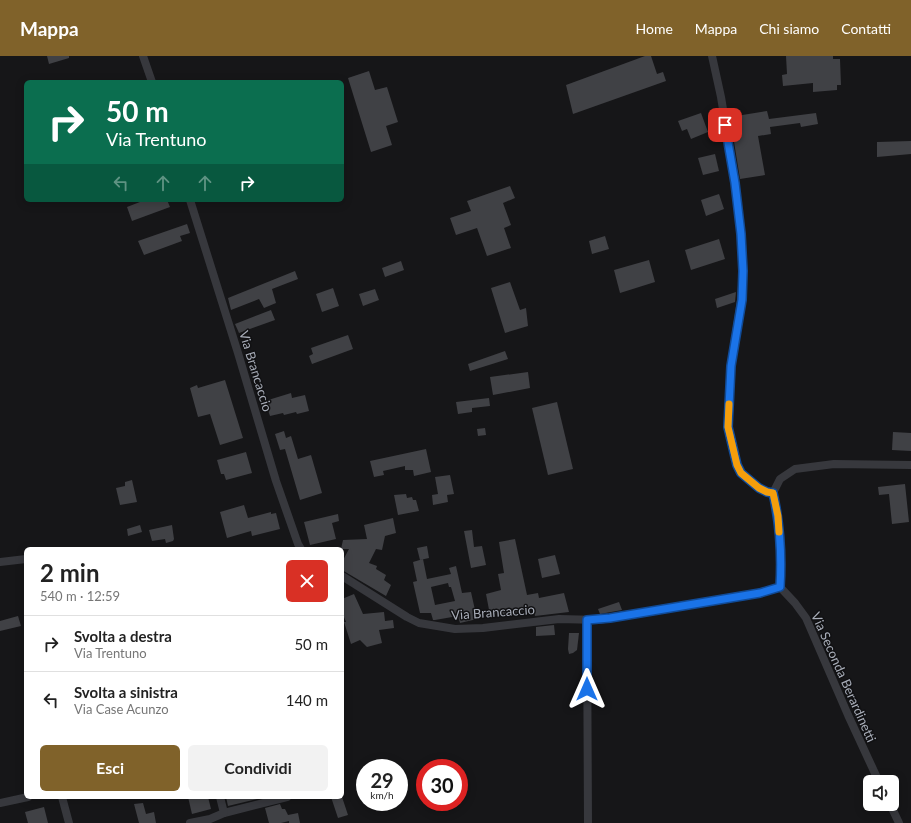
<!DOCTYPE html>
<html lang="it">
<meta charset="utf-8">
<style>
body{margin:0;font-family:Lato,sans-serif;background:#f2f2f2;color:#222;height:100vh;display:flex;flex-direction:column;font-size:15px;white-space:nowrap}
*{box-sizing:border-box;margin:0}
p{font-size:13px;color:#767676}
.icon{flex:none;width:22px;height:22px;fill:none;stroke:currentColor;stroke-width:2;stroke-linecap:round;stroke-linejoin:round}
.map{position:relative;flex:1;overflow:hidden}
.drawer{position:absolute;left:24px;top:491px;width:320px;height:252px;display:flex;flex-direction:column;background:#fff;border-radius:6px;box-shadow:0 2px 10px #0003}
.drawer>*{flex:none}
.hud{position:absolute;left:24px;top:24px;width:320px;height:122px;border-radius:6px;box-shadow:0 2px 10px #0003;background:#0b6e4f;color:#fff;overflow:hidden}
.buttons{position:absolute;left:863px;top:719px;display:grid;gap:8px}
.buttons a{display:grid;place-items:center;width:36px;height:36px;border-radius:6px;background:#fff;box-shadow:0 2px 10px #0003;font-size:20px}
.speed{position:absolute;left:356px;top:703px;display:flex;gap:8px;font-size:20px;font-weight:700;text-align:center}
.speed>*{display:grid;place-content:center;width:52px;height:52px;border-radius:50%;background:#fff;box-shadow:0 2px 10px #0003;line-height:1}
.speed small{font-size:10px;font-weight:400}
.speed .limit{border:6px solid #d22;background:#fff;color:#111}
.pin{position:absolute;display:grid;place-items:center;width:34px;height:34px;color:#fff;margin:-17px;border-radius:8px;box-shadow:0 2px 6px #0006}
.me{position:absolute;width:44px;margin:-22px;rotate:0deg;stroke-linejoin:round;filter:drop-shadow(0 0 3px #0008)}
.turn{display:flex;align-items:center;gap:14px;height:84px;padding:0 16px;font-size:18px}
.turn .icon{width:52px;height:52px;stroke-width:2.5}
.turn b{display:block;font-size:28px;line-height:34px}
.lanes{display:flex;align-items:center;height:38px;padding:0 16px;background:#0003;justify-content:center;gap:20px;direction:ltr}
.lanes .off{opacity:.35}
.round{display:grid;place-items:center;flex:none;width:42px;height:42px;border-radius:6px;background:#f2f2f2}
.summary{display:flex;align-items:center;justify-content:space-between;height:68px;padding:0 16px}
h1{font-size:24px;font-weight:700;line-height:30px}
.action{display:flex;gap:8px;margin-top:auto;padding:8px 16px}
.action a{flex:1;height:46px;border-radius:6px;background:#80622a;color:#fff;font-size:16px;font-weight:700;line-height:46px;text-align:center}
.action a+a{background:#f2f2f2;color:#222}
ul{padding:0;list-style:none}
li{display:flex;align-items:center;gap:12px;height:56px;padding:0 16px;border-top:1px solid #e0e0e0}
li div{flex:1}
li b{display:block;font-size:15px}
li em{font-style:normal}
header{display:flex;align-items:center;gap:24px;box-sizing:border-box;height:56px;padding:0 20px;background:#80622a;color:#fff}
header strong{font-size:19px}
nav{display:flex;gap:22px;margin-inline-start:auto;font-size:14px}
.map>svg:first-child{display:block}
.building{fill:#404145;fill-rule:evenodd}
.lines{fill:none;stroke-linecap:round;stroke-linejoin:round}
.street{stroke:#37383d;stroke-width:8}
.route-casing{stroke:#114b97;stroke-width:10}
.route{stroke:#1a73e8;stroke-width:7}
.slow{stroke:#f59e0b;stroke-width:7}
.labels{text-anchor:middle;dominant-baseline:central;stroke-width:3;stroke-linejoin:round;paint-order:stroke}
.street-label{font-size:13px;fill:#a8adb8;stroke:#111113}
</style>
<header>
<strong>Mappa</strong>
<nav><a>Home</a><a>Mappa</a><a>Chi siamo</a><a>Contatti</a></nav>
</header>
<div class="map">
<svg width="911" height="767" viewBox="0 0 911 767">
<rect width="100%" height="100%" fill="#161618"/>
<!-- building -->
<g class="building">
<path d="M47,0H69V2L49,8Z"/>
<path d="M645,0H651L657,18L663,16L666,25L573,58L566,29Z"/>
<path d="M786,0H833V3H840L841,29H837V34L813,36V27L783,30L782,19L787,18Z"/>
<path d="M369,15L375,34L387,31L398,66L386,70L392,89L371,96L348,22Z"/>
<path d="M767,55L769,63L816,57L818,68L801,71L800,67L770,71L771,78L758,80L765,119L740,123L730,61Z"/>
<path d="M701,57L708,76L691,83L687,73L682,75L678,65Z"/>
<path d="M911,85V98L877,101V86Z"/>
<path d="M715,98L719,115L703,119L698,102Z"/>
<path d="M510,130L515,142L503,147L511,169L504,172L511,192L487,200L477,172L456,179L450,162L471,155L467,145Z"/>
<path d="M719,138L724,153L706,160L701,144Z"/>
<path d="M145,144H167L170,151L132,165L127,151Z"/>
<path d="M187,168L190,177L180,180L182,185L144,199L138,185Z"/>
<path d="M605,180L609,193L592,198L589,185Z"/>
<path d="M719,183L725,203L691,214L685,194Z"/>
<path d="M649,204L655,226L620,237L614,214Z"/>
<path d="M401,205L404,214L385,221L382,212Z"/>
<path d="M295,215L298,223L272,233L276,247L264,252L259,243L231,254L228,242Z"/>
<path d="M510,226L520,254L526,252L528,270L505,277L491,232Z"/>
<path d="M333,232L339,250L322,256L316,238Z"/>
<path d="M375,233L379,244L363,250L359,238Z"/>
<path d="M736,236L735,246L717,252L715,243Z"/>
<path d="M271,254L275,264L239,277L235,268Z"/>
<path d="M348,279L353,293L312,308L309,300L313,298L311,292Z"/>
<path d="M505,295L508,303L470,315L468,308Z"/>
<path d="M528,316L530,332L493,339L490,321Z"/>
<path d="M225,324L243,382L220,389L210,358L198,361L190,332L197,329L198,332Z"/>
<path d="M291,337L292,342L305,339L309,355L297,358L296,356L284,359L283,357L270,360L265,345Z"/>
<path d="M489,342L490,350L472,352V356L458,358L456,346Z"/>
<path d="M557,346L573,413L548,419L532,352Z"/>
<path d="M485,372L486,379L478,380L477,373Z"/>
<path d="M284,375L286,382L291,380L298,403L311,399L322,437L300,444L285,393L280,394L275,378Z"/>
<path d="M893,376L911,377V395L892,394Z"/>
<path d="M426,393L431,416L414,420L413,414H405V410L383,415L384,419L374,421L370,405Z"/>
<path d="M246,396L252,417L226,424L224,418H221L217,404Z"/>
<path d="M450,419L454,438L447,439L448,446L433,449L432,439L438,438L435,421Z"/>
<path d="M132,424L137,446L120,449L116,432L125,430V426Z"/>
<path d="M905,428L909,466L892,468L889,438L879,439L878,431Z"/>
<path d="M406,438L407,442L412,441L413,444H416L419,455L398,459L394,439Z"/>
<path d="M244,449L248,462L271,456V458L276,457L280,473L252,480L251,475L227,482L220,456Z"/>
<path d="M338,458L339,465L332,467L336,483L310,489L304,466Z"/>
<path d="M393,462L396,477L385,480L382,494L376,493L369,507L377,510L376,513L386,519L384,524L391,529L386,540L342,514V506L349,493H341L343,484L367,483L364,469Z"/>
<path d="M140,469L142,476L128,480L127,473Z"/>
<path d="M172,469L174,483L173,485L166,487L165,483L152,485L149,474Z"/>
<path d="M472,474L474,491L482,490L486,509L471,512L464,475Z"/>
<path d="M515,483L527,539L538,537L539,542L564,537L569,556L535,560L533,553L500,560V557L490,559L486,538L501,534L498,518L504,517L499,486Z"/>
<path d="M427,490L429,502L420,504L417,492Z"/>
<path d="M555,499L560,518L542,522L538,503Z"/>
<path d="M423,503L427,523L451,518L449,512L456,510L462,537L471,536L477,563L460,567L458,560L435,564H433L431,557H420L413,526L417,525L413,506ZM448,527L449,531H451L455,545L435,549L431,531Z"/>
<path d="M354,538L363,558L384,556L385,565L393,564L394,572L379,574L382,587L367,591L360,584L351,588L344,566H346L342,556V543Z"/>
<path d="M619,546L622,554L600,558L598,553Z"/>
<path d="M18,560L21,570L0,575V565Z"/>
<path d="M554,569L555,579L536,580V571Z"/>
<path d="M569,577H579L577,594L573,597L569,598L568,593Z"/>
<path d="M188,741H208L211,753L192,758Z"/>
<path d="M226,741H261V742L228,750Z"/>
<path d="M331,741H342L348,759L338,762Z"/>
<path d="M143,747L146,758L154,756L156,767H139L134,748Z"/>
<path d="M280,748L282,753H285L289,761L288,759L298,757L300,767H289V765L281,767H269L265,752Z"/>
<path d="M44,751L48,767H28L25,756Z"/>
</g>
<g class="lines">
<!-- street -->
<g class="street">
<path d="M143,0L152,26"/>
<path d="M712,0L721,41L735,127L741,178L743,215L741,244L731,310L728,371L737,409L741,417L759,432L767,436L773,437"/>
<path d="M190,144L238,297L276,425L298,488L301,493"/>
<path d="M0,506L26,503"/>
<path d="M342,520L407,561L419,567L455,573L483,572L559,563L599,564L760,537L780,531"/>
<path d="M780,531C781,499 780,468 773,437L780,423L795,413L834,408L911,409"/>
<path d="M780,531L795,547L806,562L848,659L879,726"/>
<path d="M587,564L588,767"/>
<path d="M62,741L69,767"/>
<path d="M0,747L28,741"/>
<path d="M890,748L899,767"/>
<path d="M224,757L287,741"/>
<path d="M190,767L210,763L224,757L220,741"/>
</g>
</g>
<g class="lines">
<defs>
<path id="route" d="M587,633V564L610,562L760,537L780,531C782,499 780,468 773,437L767,436L759,432L741,417L737,409L728,371L731,310L742,244L743,215L741,178L735,127L725,69"/>
</defs>
<!-- route casing -->
<use href="#route" class="route-casing"/>
<!-- route -->
<use href="#route" class="route"/>
<!-- slow -->
<path class="slow" d="M729,348L728,371L737,409L741,417L759,432L767,436L773,437L778,460L779,476"/>
</g>
<g class="labels">
<!-- street labels -->
<g class="street-label">
<text transform="translate(256 315) rotate(73)">Via Brancaccio</text>
<text transform="translate(493 556) rotate(-4)">Via Brancaccio</text>
<text transform="translate(844 621) rotate(66)">Via Seconda Berardinetti</text>
</g>
</g>
</svg>
<div class="buttons">
<a><svg class="icon" aria-label="sound" viewBox="0 0 24 24"><path d="M4 9h4l5-4v14l-5-4H4zM17 9q2 3 0 6"/></svg></a>
</div>
<div class="speed"><div>29<small>km/h</small></div><div class="limit">30</div></div>
<div class="pin" style="left:725px;top:69px;background:#d93025"><svg class="icon" aria-label="arrive" viewBox="0 0 24 24"><path d="M6 21V4h12l-3 4 3 4H6"/></svg></div>
<svg class="me" style="left:587px;top:633px" viewBox="-20 -20 40 40"><path d="M0-17L14 15 0 8-14 15z" fill="#1a73e8" stroke="#fff" stroke-width="4"/></svg>
<div class="hud">
<div class="turn"><svg class="icon" aria-label="right" viewBox="0 0 24 24"><path d="M7 20v-9h11M14 6l5 5-5 5"/></svg><div><b>50 m</b>Via Trentuno</div></div>
<div class="lanes"><svg class="icon off" aria-label="left" viewBox="0 0 24 24"><path d="M17 20v-9H6M10 6l-5 5 5 5"/></svg><svg class="icon off" aria-label="ahead" viewBox="0 0 24 24"><path d="M12 20V5M6 11l6-6 6 6"/></svg><svg class="icon off" aria-label="ahead" viewBox="0 0 24 24"><path d="M12 20V5M6 11l6-6 6 6"/></svg><svg class="icon" aria-label="right" viewBox="0 0 24 24"><path d="M7 20v-9h11M14 6l5 5-5 5"/></svg></div>
</div>
<section class="drawer">
<div class="summary"><div><h1>2 min</h1><p>540 m · 12:59</p></div><a class="round" style="background:#d93025;color:#fff"><svg class="icon" aria-label="close" viewBox="0 0 24 24"><path d="M6 6l12 12M18 6L6 18"/></svg></a></div>
<ul>
<li><svg class="icon" aria-label="right" viewBox="0 0 24 24"><path d="M7 20v-9h11M14 6l5 5-5 5"/></svg><div><b>Svolta a destra</b><p>Via Trentuno</p></div><em>50 m</em></li>
<li><svg class="icon" aria-label="left" viewBox="0 0 24 24"><path d="M17 20v-9H6M10 6l-5 5 5 5"/></svg><div><b>Svolta a sinistra</b><p>Via Case Acunzo</p></div><em>140 m</em></li>
</ul>
<div class="action"><a>Esci</a><a>Condividi</a></div>
</section>
</div>
